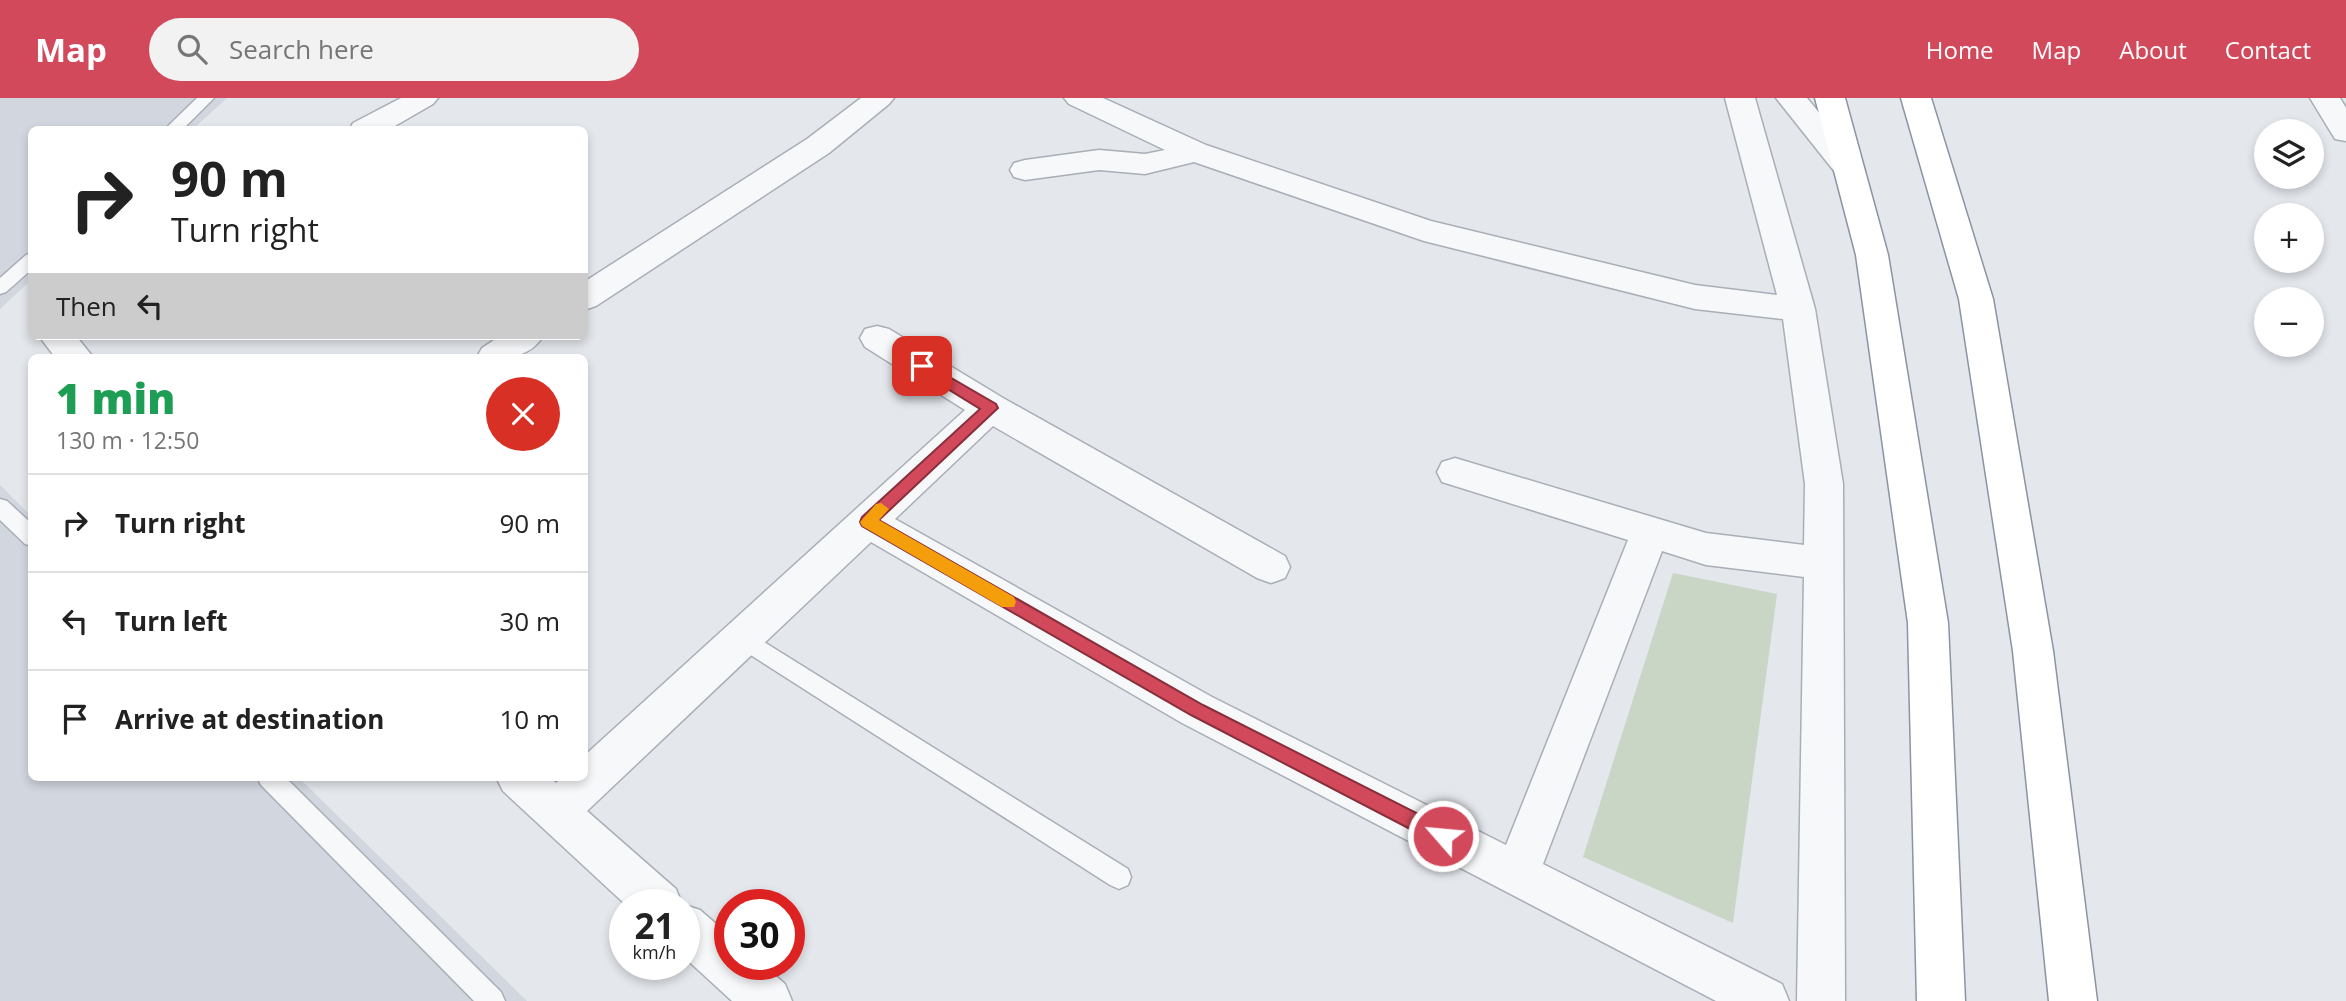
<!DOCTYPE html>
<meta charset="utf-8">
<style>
body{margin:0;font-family:"Open Sans",sans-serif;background:#f2f2f2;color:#222;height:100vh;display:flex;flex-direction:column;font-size:26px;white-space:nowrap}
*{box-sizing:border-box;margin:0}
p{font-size:23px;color:#767676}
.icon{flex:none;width:38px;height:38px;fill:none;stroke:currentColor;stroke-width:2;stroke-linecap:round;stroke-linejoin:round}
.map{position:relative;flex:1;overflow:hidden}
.side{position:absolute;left:28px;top:256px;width:560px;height:427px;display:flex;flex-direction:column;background:#fff;border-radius:10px;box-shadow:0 4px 10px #0003}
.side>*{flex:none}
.hud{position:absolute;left:28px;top:28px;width:560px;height:214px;border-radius:10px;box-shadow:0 4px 10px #0003;background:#fff;color:#222;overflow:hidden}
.tools{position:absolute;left:2254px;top:21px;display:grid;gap:14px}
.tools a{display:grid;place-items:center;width:70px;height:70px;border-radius:50%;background:#fff;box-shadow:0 4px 10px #0003;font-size:35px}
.speed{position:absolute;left:609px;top:791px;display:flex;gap:14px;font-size:35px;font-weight:700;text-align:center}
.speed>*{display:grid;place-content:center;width:91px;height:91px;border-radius:50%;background:#fff;box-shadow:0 4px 10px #0003;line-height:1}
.speed small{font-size:18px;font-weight:400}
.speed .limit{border:10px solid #d22;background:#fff;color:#111}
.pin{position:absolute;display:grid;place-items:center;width:60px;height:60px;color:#fff;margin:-30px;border-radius:14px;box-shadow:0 4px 10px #0006}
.me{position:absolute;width:77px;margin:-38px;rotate:297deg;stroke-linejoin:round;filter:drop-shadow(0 0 5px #0008)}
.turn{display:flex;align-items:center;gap:24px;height:147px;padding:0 28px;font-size:32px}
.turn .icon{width:91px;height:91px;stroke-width:2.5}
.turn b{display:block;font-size:49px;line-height:60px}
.then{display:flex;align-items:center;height:66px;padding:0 28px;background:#0003;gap:14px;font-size:26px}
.round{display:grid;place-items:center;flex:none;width:74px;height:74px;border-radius:37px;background:#f2f2f2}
.overview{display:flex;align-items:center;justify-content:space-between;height:119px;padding:0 28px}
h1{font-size:42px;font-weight:800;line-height:52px;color:#1e9e55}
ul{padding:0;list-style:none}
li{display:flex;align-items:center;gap:21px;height:98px;padding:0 28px;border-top:2px solid #e0e0e0}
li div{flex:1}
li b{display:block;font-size:26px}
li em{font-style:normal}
header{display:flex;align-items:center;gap:42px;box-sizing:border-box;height:98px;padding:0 35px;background:#d1495b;color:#fff}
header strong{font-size:33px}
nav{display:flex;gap:38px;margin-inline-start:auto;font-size:24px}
.search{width:490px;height:63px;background:#f2f2f2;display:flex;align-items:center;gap:18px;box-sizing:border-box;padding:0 24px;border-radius:38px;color:#767676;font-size:26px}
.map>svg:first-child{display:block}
.built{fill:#d2d6de}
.green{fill:#c9d6c5}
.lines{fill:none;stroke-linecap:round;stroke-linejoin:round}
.lane-casing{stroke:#a9aeb7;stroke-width:3}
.street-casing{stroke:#a9aeb7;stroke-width:3}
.highway-casing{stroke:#8b94a3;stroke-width:3}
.lane{fill:#f7f8fa;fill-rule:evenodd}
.street{fill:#f7f8fa;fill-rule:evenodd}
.highway{fill:#fff;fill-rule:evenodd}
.route{fill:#d1495b;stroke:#882f3b;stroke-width:2}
.slow{fill:#f59e0b}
</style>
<header>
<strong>Map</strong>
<div class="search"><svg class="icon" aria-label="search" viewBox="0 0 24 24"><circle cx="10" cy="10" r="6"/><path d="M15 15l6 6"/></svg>Search here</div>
<nav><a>Home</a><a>Map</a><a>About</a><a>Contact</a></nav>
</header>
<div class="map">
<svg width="2346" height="903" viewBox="0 0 2346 903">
<rect width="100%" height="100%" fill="#e4e7ec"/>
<!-- built -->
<g class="built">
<path d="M0,0H227L193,31L32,32L31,182L0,211Z"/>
<path d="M0,387L31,418L32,679H298L527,903H0Z"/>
</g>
<!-- green -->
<path class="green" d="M1673,475L1777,496L1733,825L1583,759Z"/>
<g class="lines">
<defs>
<g id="lane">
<path d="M197,0H214L182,32H164Z"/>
<path d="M32,155V171L6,194L0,196V180L26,157Z"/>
<path d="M0,401L7,403L32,426V448L25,446L0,422Z"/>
<path d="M743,531L1128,771L1131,779L1128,787L1119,791L1110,787L735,547L732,540L735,533Z"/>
<path d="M257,679H285L501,894L505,903H474L261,687Z"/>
</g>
<g id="street">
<path d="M401,0H438L433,6L388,32H349L353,25Z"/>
<path d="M861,0H894L889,6L829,55L596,208L584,212V184L807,41Z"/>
<path d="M1064,0H1103L1206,47L1431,123L1695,187L1777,197L1725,0H1755L1815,211L1843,386L1845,903H1797L1804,479L1706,467L1662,453L1543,766L1782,886L1789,903H1716L1182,625L871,444L587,713L676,791L682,806L700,812L730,838V866H762L785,886L792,903H732L684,859V807H626L503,693L496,679H549L556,685L562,679H584V658L965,312L865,249L860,240L865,231L877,228L889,231L1003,300L1285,458L1290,469L1285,480L1271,485L1257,480L993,328L895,421L1212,599L1506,747L1628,442L1442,384L1437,374L1442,364L1455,360L1706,435L1804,447L1805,386L1783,221L1695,211L1424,143L1194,64L1145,76L1099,72L1025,82L1014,79L1010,72L1014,65L1025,62L1099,52L1145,56L1165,52L1069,6Z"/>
<path d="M1776,0H1807L1860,64L1864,71L1860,78L1849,81L1838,78Z"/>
<path d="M2310,0H2340L2346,10V43L2335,41Z"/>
<path d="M39,238H76L93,259H55Z"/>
<path d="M500,238H543C528,263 503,259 477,259L482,250Z"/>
</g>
<g id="highway">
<path d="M1815,0H1845L1888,157L1948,525L1965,903H1917L1908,525L1856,157Z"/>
<path d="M1901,0H1931L1993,201L2053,553L2097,903H2049L2013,553L1959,201Z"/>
</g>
</defs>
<!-- lane casing -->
<use href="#lane" class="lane-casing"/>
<!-- street casing -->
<use href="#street" class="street-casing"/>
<!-- highway casing -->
<use href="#highway" class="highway-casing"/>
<!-- lane -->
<use href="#lane" class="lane"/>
<!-- street -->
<use href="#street" class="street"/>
<!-- highway -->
<use href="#highway" class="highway"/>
</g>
<!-- route -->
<path class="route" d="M922,263L996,306L998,310L879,422L1203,607L1450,732L1453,738L1450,745L1443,747L1437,745L1191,617L862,428L860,424L862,419L980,311L917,272L915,268Z"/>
<!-- slow -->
<path class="slow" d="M881,405L889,411L879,422L1014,499L1016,504L1014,509H1002L862,428L860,424L876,406Z"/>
</svg>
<div class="tools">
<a><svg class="icon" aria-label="layers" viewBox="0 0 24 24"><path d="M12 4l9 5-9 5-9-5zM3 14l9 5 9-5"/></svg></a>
<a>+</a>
<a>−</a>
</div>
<div class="speed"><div>21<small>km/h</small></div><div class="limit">30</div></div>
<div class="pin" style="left:922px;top:268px;background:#d93025"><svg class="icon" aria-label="arrive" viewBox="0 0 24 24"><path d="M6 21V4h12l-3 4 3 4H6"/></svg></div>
<svg class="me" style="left:1443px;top:738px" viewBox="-20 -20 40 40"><circle r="17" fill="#d1495b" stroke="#fff" stroke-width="3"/><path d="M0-11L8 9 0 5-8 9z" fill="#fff"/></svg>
<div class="hud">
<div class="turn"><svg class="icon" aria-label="right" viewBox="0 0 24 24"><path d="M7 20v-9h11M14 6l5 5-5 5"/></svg><div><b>90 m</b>Turn right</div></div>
<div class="then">Then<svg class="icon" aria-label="left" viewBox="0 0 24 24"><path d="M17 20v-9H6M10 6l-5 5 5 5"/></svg></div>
</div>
<section class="side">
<div class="overview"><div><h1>1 min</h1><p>130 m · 12:50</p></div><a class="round" style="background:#d93025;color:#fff"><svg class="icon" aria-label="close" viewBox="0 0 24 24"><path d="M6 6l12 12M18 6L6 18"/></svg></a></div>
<ul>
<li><svg class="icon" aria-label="right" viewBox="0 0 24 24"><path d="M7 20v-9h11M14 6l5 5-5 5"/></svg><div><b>Turn right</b></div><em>90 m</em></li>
<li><svg class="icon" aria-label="left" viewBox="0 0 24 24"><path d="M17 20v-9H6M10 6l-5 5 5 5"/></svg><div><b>Turn left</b></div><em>30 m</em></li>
<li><svg class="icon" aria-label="arrive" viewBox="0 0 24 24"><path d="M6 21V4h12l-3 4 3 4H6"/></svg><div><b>Arrive at destination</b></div><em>10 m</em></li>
</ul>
</section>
</div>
